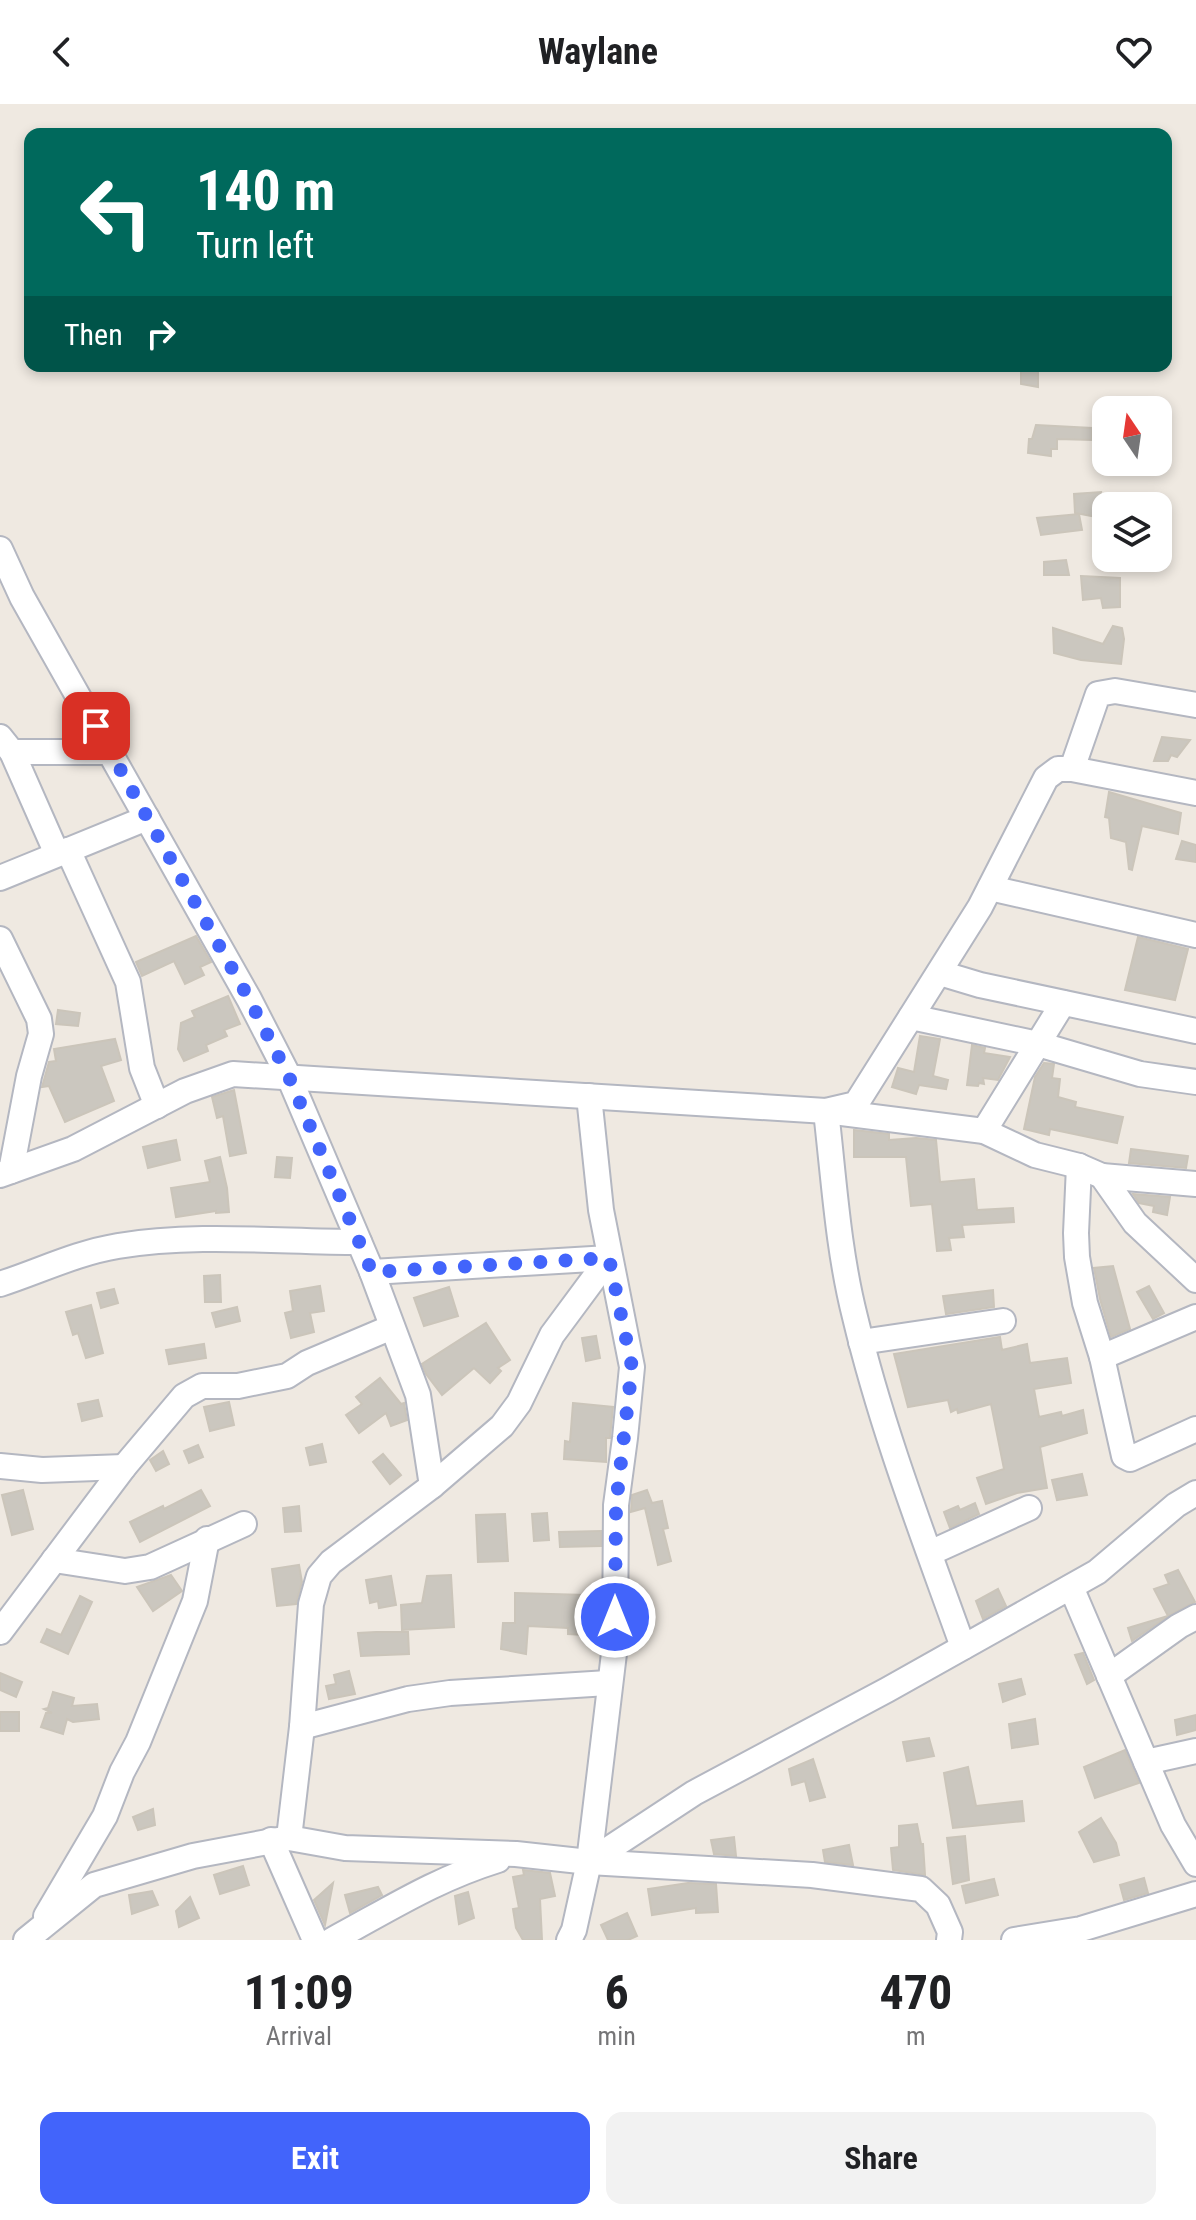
<!DOCTYPE html>
<style>
body{margin:0;font-family:"Roboto Condensed",sans-serif;background:#f2f2f2;color:#202124;height:100vh;display:flex;flex-direction:column;font-size:30px;white-space:nowrap}
*{box-sizing:border-box;margin:0}
p{font-size:26px;color:#757577}
.icon{flex:none;width:44px;height:44px;fill:none;stroke:currentColor;stroke-width:2;stroke-linecap:round;stroke-linejoin:round}
.map{position:relative;height:1836px;overflow:hidden}
.sheet{display:flex;flex-direction:column;background:#fff;flex:1}
.sheet>*{flex:none}
.hud{position:absolute;left:24px;top:24px;width:1148px;height:244px;border-radius:16px;box-shadow:0 4px 12px #0003;background:#00695c;color:#fff;overflow:hidden}
.needle{width:52px;rotate:347deg}
.tools{position:absolute;left:1092px;top:292px;display:grid;gap:16px}
.tools a{display:grid;place-items:center;width:80px;height:80px;border-radius:16px;background:#fff;box-shadow:0 4px 12px #0003;font-size:40px}
.pin{position:absolute;display:grid;place-items:center;width:68px;height:68px;color:#fff;margin:-34px;border-radius:16px;box-shadow:0 4px 12px #0006}
.me{position:absolute;width:88px;margin:-44px;rotate:0deg;stroke-linejoin:round;filter:drop-shadow(0 0 6px #0008)}
.turn{display:flex;align-items:center;gap:28px;height:168px;padding:0 40px;font-size:36px}
.turn .icon{width:104px;height:104px;stroke-width:2.5}
.turn b{display:block;font-size:56px;line-height:68px}
.then{display:flex;align-items:center;height:76px;padding:0 40px;background:#0003;gap:16px;font-size:30px}
.eta{display:flex;justify-content:space-evenly;align-items:center;height:136px;text-align:center}
.eta b{font-size:48px;font-weight:700;line-height:56px}
.button{display:flex;gap:16px;margin-top:auto;padding:16px 40px}
.button a{flex:1;height:92px;border-radius:16px;background:#4264fb;color:#fff;font-size:32px;font-weight:700;line-height:92px;text-align:center}
.button a+a{background:#f2f2f2;color:#202124}
header{display:flex;justify-content:space-between;align-items:center;height:104px;padding:0 40px;background:#fff;font-size:36px;font-weight:700}
.map>svg:first-child{display:block}
.building{fill:#cbc7bf;stroke:#cbc5ba;stroke-width:2}
.lines{fill:none;stroke-linecap:round;stroke-linejoin:round}
.minor-casing{stroke:#b4b7c1;stroke-width:28}
.minor{stroke:#fff;stroke-width:24}
.route{stroke:#4264fb;stroke-width:14;stroke-dasharray:0 25.2}
</style>
<header><svg class="icon" aria-label="back" viewBox="0 0 24 24"><path d="M15 5l-7 7 7 7"/></svg>Waylane<svg class="icon" aria-label="heart" viewBox="0 0 24 24"><path d="M12 20l-8-8c-3-5 5-10 8-4 3-6 11-1 8 4z"/></svg></header>
<div class="map">
<svg width="1196" height="1836" viewBox="0 0 1196 1836">
<rect width="100%" height="100%" fill="#efe9e1"/>
<!-- building -->
<g class="building">
<path d="M1021,262H1038V283L1021,280Z"/>
<path d="M1036,321L1092,324V336L1057,335V345H1051V352L1028,349L1029,335H1032Z"/>
<path d="M1101,388L1097,413L1075,409L1074,390Z"/>
<path d="M1079,410L1082,426L1041,431L1037,414Z"/>
<path d="M1066,456L1069,471H1044V458Z"/>
<path d="M1081,472L1120,474V503L1103,504L1101,494L1083,496Z"/>
<path d="M1113,522L1122,524L1124,535L1121,560L1081,556L1054,549L1053,524L1103,540Z"/>
<path d="M1162,633L1190,636L1177,653L1171,651L1168,657H1154Z"/>
<path d="M1109,688L1181,709L1178,730L1142,722L1132,766L1129,765L1126,738L1111,734L1109,714L1105,713Z"/>
<path d="M1182,737L1196,741V758L1176,755Z"/>
<path d="M196,832L211,858L200,863L204,871L185,880L174,857L142,872L136,858Z"/>
<path d="M1138,833L1188,845L1175,896L1125,886Z"/>
<path d="M228,892L240,920L224,926L227,932L206,941L208,947L184,957L178,945L181,919L195,913L192,907Z"/>
<path d="M58,906L80,909L78,922L56,920Z"/>
<path d="M920,932L940,935L933,972L948,976L946,985L919,981L916,990L892,983L898,964L914,968Z"/>
<path d="M115,935L121,956L101,962L114,997L65,1018L49,982L42,983L49,958L56,957L54,945Z"/>
<path d="M972,941L985,944L984,949L1010,953L998,976L983,974L984,980L979,979L978,982L967,981Z"/>
<path d="M1044,959L1054,960L1052,974L1060,975L1058,993L1076,998L1075,1003L1123,1013L1117,1039L1050,1025L1049,1031L1024,1025L1035,973Z"/>
<path d="M234,986L246,1049L230,1052L223,1012L217,1014L212,993Z"/>
<path d="M854,1026L889,1030V1036L916,1034L936,1036L940,1078L974,1075L977,1106L1013,1104L1014,1118L962,1121L964,1133L949,1134L951,1146L937,1147L932,1100L911,1102L906,1053H854Z"/>
<path d="M176,1036L180,1056L148,1064L143,1043Z"/>
<path d="M1131,1045L1188,1052L1186,1064L1129,1059Z"/>
<path d="M220,1053L227,1084L229,1108L216,1109V1107L176,1113L171,1084L210,1078L205,1057Z"/>
<path d="M277,1053L292,1054L290,1074L275,1073Z"/>
<path d="M1133,1090L1170,1093L1167,1111L1153,1108L1154,1102L1139,1099Z"/>
<path d="M1113,1162L1130,1225L1111,1233L1100,1195L1094,1164Z"/>
<path d="M220,1171L221,1198H205L204,1172Z"/>
<path d="M320,1182L324,1207L310,1209L314,1228L291,1234L285,1209L293,1207L290,1187Z"/>
<path d="M1149,1182L1164,1209L1153,1215L1137,1188Z"/>
<path d="M449,1183L458,1212L424,1222L414,1194Z"/>
<path d="M114,1185L118,1199L101,1204L97,1189Z"/>
<path d="M993,1186L994,1203L946,1210L943,1192Z"/>
<path d="M91,1201L103,1249L86,1254L78,1229L73,1231L66,1208Z"/>
<path d="M237,1203L240,1217L216,1223L212,1209Z"/>
<path d="M486,1219L510,1256L498,1264L501,1267L490,1279L474,1264L442,1291L426,1270L422,1260Z"/>
<path d="M596,1232L600,1254L586,1257L582,1234Z"/>
<path d="M1000,1233L1002,1246L1027,1240L1030,1259L1067,1254L1071,1279L1034,1285L1039,1313L1061,1308L1062,1312L1083,1306L1087,1329L1040,1343L1047,1384L1017,1389L986,1400L977,1374L1004,1365L991,1300L958,1309L957,1305L951,1308L948,1296L908,1303L894,1250Z"/>
<path d="M204,1240L206,1254L169,1260L166,1246Z"/>
<path d="M380,1274L401,1300L404,1299L407,1316L391,1322L386,1309L359,1329L346,1311L362,1300L356,1293Z"/>
<path d="M98,1296L102,1312L82,1317L78,1300Z"/>
<path d="M229,1298L234,1321L210,1327L204,1303Z"/>
<path d="M573,1299L613,1303L610,1334H606V1358L564,1355L565,1337L570,1338Z"/>
<path d="M322,1340L326,1358L310,1361L306,1344Z"/>
<path d="M198,1341L203,1353L189,1359L184,1347Z"/>
<path d="M163,1347L169,1360L156,1367L150,1356Z"/>
<path d="M383,1350L401,1371L390,1380L373,1358Z"/>
<path d="M1082,1370L1087,1391L1057,1396L1052,1376Z"/>
<path d="M23,1386L33,1425L12,1431L2,1391Z"/>
<path d="M201,1386L210,1402L140,1438L130,1418L163,1402L164,1405Z"/>
<path d="M647,1386L652,1399L662,1397L668,1424L663,1425L671,1457L658,1461L645,1404L631,1408L632,1391Z"/>
<path d="M975,1399L979,1410L950,1424L944,1408L958,1402L960,1406Z"/>
<path d="M299,1402L301,1427L285,1428L283,1404Z"/>
<path d="M547,1409L549,1436L534,1437L532,1410Z"/>
<path d="M505,1410L508,1457L478,1458L476,1411Z"/>
<path d="M601,1427V1442L560,1443L559,1428Z"/>
<path d="M299,1461L302,1478L296,1500L277,1502L272,1465Z"/>
<path d="M1178,1466L1195,1498L1168,1512L1154,1485L1169,1480L1165,1471Z"/>
<path d="M171,1471L182,1487L153,1507L137,1483Z"/>
<path d="M451,1471L454,1523L402,1526L401,1501L422,1499L427,1472Z"/>
<path d="M391,1472L396,1501L379,1504L378,1497L370,1499L366,1476Z"/>
<path d="M998,1485L1006,1502L983,1515L976,1497Z"/>
<path d="M515,1489L586,1491L585,1506H600V1525H584V1531L568,1530V1524L528,1522L526,1550L501,1545L503,1519H515Z"/>
<path d="M80,1492L92,1498L68,1550L41,1538L47,1525L61,1531Z"/>
<path d="M1168,1512L1132,1537L1128,1524Z"/>
<path d="M376,1528H408L409,1550L361,1552L358,1529Z"/>
<path d="M1083,1549L1094,1576L1087,1580L1075,1551Z"/>
<path d="M349,1567L355,1590L329,1595L326,1582L336,1580L334,1571Z"/>
<path d="M0,1569L22,1578L16,1593L0,1586Z"/>
<path d="M1021,1575L1025,1590L1003,1598L999,1580Z"/>
<path d="M53,1588L74,1594L72,1602L97,1600L99,1615L73,1618L67,1615L63,1630L41,1623L46,1609H52L44,1605L48,1604Z"/>
<rect x="0" y="1608" width="19" height="19"/>
<path d="M1196,1611V1626L1177,1631L1175,1616Z"/>
<path d="M1035,1615L1038,1640L1012,1644L1009,1620Z"/>
<path d="M929,1634L934,1652L907,1657L903,1638Z"/>
<path d="M1125,1646L1139,1679L1095,1694L1084,1663Z"/>
<path d="M813,1655L825,1693L810,1697L805,1677L792,1681L789,1665Z"/>
<path d="M968,1663L976,1702L1022,1697L1024,1717L953,1724L944,1669Z"/>
<path d="M153,1705L155,1721L138,1726L133,1713Z"/>
<path d="M1101,1714L1116,1739L1119,1751L1094,1758L1079,1728Z"/>
<path d="M917,1720L921,1740H923L925,1771L893,1766L891,1744L899,1743V1722Z"/>
<path d="M965,1732L969,1776L953,1780L947,1734Z"/>
<path d="M734,1733L736,1752L714,1750L711,1736Z"/>
<path d="M849,1741L853,1761L825,1758L823,1746Z"/>
<path d="M243,1762L249,1781L220,1790L214,1771Z"/>
<path d="M523,1766L550,1769L555,1792L540,1795L542,1836H523L516,1824L513,1805L519,1804L513,1773L524,1771Z"/>
<path d="M1144,1774L1148,1789L1124,1796L1120,1781Z"/>
<path d="M994,1775L998,1791L966,1799L962,1782Z"/>
<path d="M333,1779L325,1821L314,1796Z"/>
<path d="M688,1779L716,1780L718,1808L696,1809V1804L652,1811L648,1785Z"/>
<path d="M378,1783L382,1791L350,1809L345,1791Z"/>
<path d="M152,1787L158,1801L132,1810L129,1791Z"/>
<path d="M468,1788L474,1814L459,1820L455,1792Z"/>
<path d="M190,1793L199,1814L179,1823L176,1807Z"/>
<path d="M627,1809L637,1832L628,1836H608L601,1821Z"/>
</g>
<g class="lines">
<defs>
<g id="minor">
<path d="M0,445L22,493L249,895L289,973L372,1168L418,1291L432,1382L331,1458L319,1472L311,1500L302,1623L289,1734"/>
<path d="M0,633L12,648L57,750"/>
<path d="M12,648H111"/>
<path d="M1072,665L1098,590L1115,587L1196,601"/>
<path d="M68,746L128,878L142,964L157,1002"/>
<path d="M0,774L147,714"/>
<path d="M990,784L1196,831"/>
<path d="M0,835L39,915L41,930L29,972L11,1067"/>
<path d="M940,869L980,881L1196,927"/>
<path d="M911,913L1038,940L1140,970L1196,978"/>
<path d="M984,1027L1063,899"/>
<path d="M1079,1062L1076,1129L1077,1153L1085,1199L1102,1253L1124,1352L1130,1355L1196,1325"/>
<path d="M0,1071L73,1045L185,987L233,970L826,1007L984,1027L1035,1051L1079,1062L1102,1072L1135,1119L1196,1176"/>
<path d="M1102,1072L1196,1080"/>
<path d="M372,1168L609,1154"/>
<path d="M0,1180C40,1167 76,1149 118,1142C196,1129 280,1138 359,1138"/>
<path d="M861,1238L1003,1217"/>
<path d="M1102,1253L1196,1213"/>
<path d="M0,1362L42,1366L124,1363"/>
<path d="M432,1382L502,1322L519,1299L552,1231L609,1154"/>
<path d="M930,1449L1029,1404"/>
<path d="M54,1456L125,1467L150,1463L244,1420"/>
<path d="M1071,1483L1173,1721L1196,1760"/>
<path d="M0,1528L124,1363L184,1292L202,1282H238L287,1272L307,1259L392,1223"/>
<path d="M963,1543C924,1434 882,1326 855,1213C838,1146 834,1076 826,1007L856,1000L980,803L1046,674L1058,665H1072L1196,689"/>
<path d="M1109,1572L1179,1522L1196,1513"/>
<path d="M302,1623L408,1595L450,1589L608,1579"/>
<path d="M1146,1658L1196,1647"/>
<path d="M271,1736L315,1836"/>
<path d="M589,1758L694,1689L887,1586L1097,1468L1176,1401L1196,1389"/>
<path d="M46,1812L105,1712L122,1668L138,1638L195,1497L207,1435"/>
<path d="M26,1836L94,1781L193,1752L289,1734L345,1744L516,1750L589,1758L812,1771L921,1785L938,1801L950,1828L949,1836"/>
<path d="M332,1836C390,1805 434,1776 498,1756"/>
<path d="M569,1836L574,1826L589,1758L615,1541L616,1401L625,1334L632,1263L601,1106L589,992"/>
<path d="M1014,1836L1081,1825L1196,1790"/>
</g>
</defs>
<!-- minor casing -->
<use href="#minor" class="minor-casing"/>
<!-- minor -->
<use href="#minor" class="minor"/>
</g>
<g class="lines">
<!-- route -->
<path class="route" d="M96,622L249,895L289,973L372,1168L609,1154L632,1263L616,1401L615,1513"/>
</g>
</svg>
<div class="tools">
<a><svg class="needle" viewBox="-14 -14 28 28"><path d="M0-13l5 13h-10z" fill="#e53935"/><path d="M0 13l5-13h-10z" fill="#757577"/></svg></a>
<a><svg class="icon" aria-label="layers" viewBox="0 0 24 24"><path d="M12 4l9 5-9 5-9-5zM3 14l9 5 9-5"/></svg></a>
</div>
<div class="pin" style="left:96px;top:622px;background:#d93025"><svg class="icon" aria-label="arrive" viewBox="0 0 24 24"><path d="M6 21V4h12l-3 4 3 4H6"/></svg></div>
<svg class="me" style="left:615px;top:1513px" viewBox="-20 -20 40 40"><circle r="17" fill="#4264fb" stroke="#fff" stroke-width="3"/><path d="M0-11L8 9 0 5-8 9z" fill="#fff"/></svg>
<div class="hud">
<div class="turn"><svg class="icon" aria-label="left" viewBox="0 0 24 24"><path d="M17 20v-9H6M10 6l-5 5 5 5"/></svg><div><b>140 m</b>Turn left</div></div>
<div class="then">Then<svg class="icon" aria-label="right" viewBox="0 0 24 24"><path d="M7 20v-9h11M14 6l5 5-5 5"/></svg></div>
</div>
</div>
<section class="sheet">
<div class="eta">
<div><b>11:09</b><p>Arrival</p></div>
<div><b>6</b><p>min</p></div>
<div><b>470</b><p>m</p></div>
</div>
<div class="button"><a>Exit</a><a>Share</a></div>
</section>
